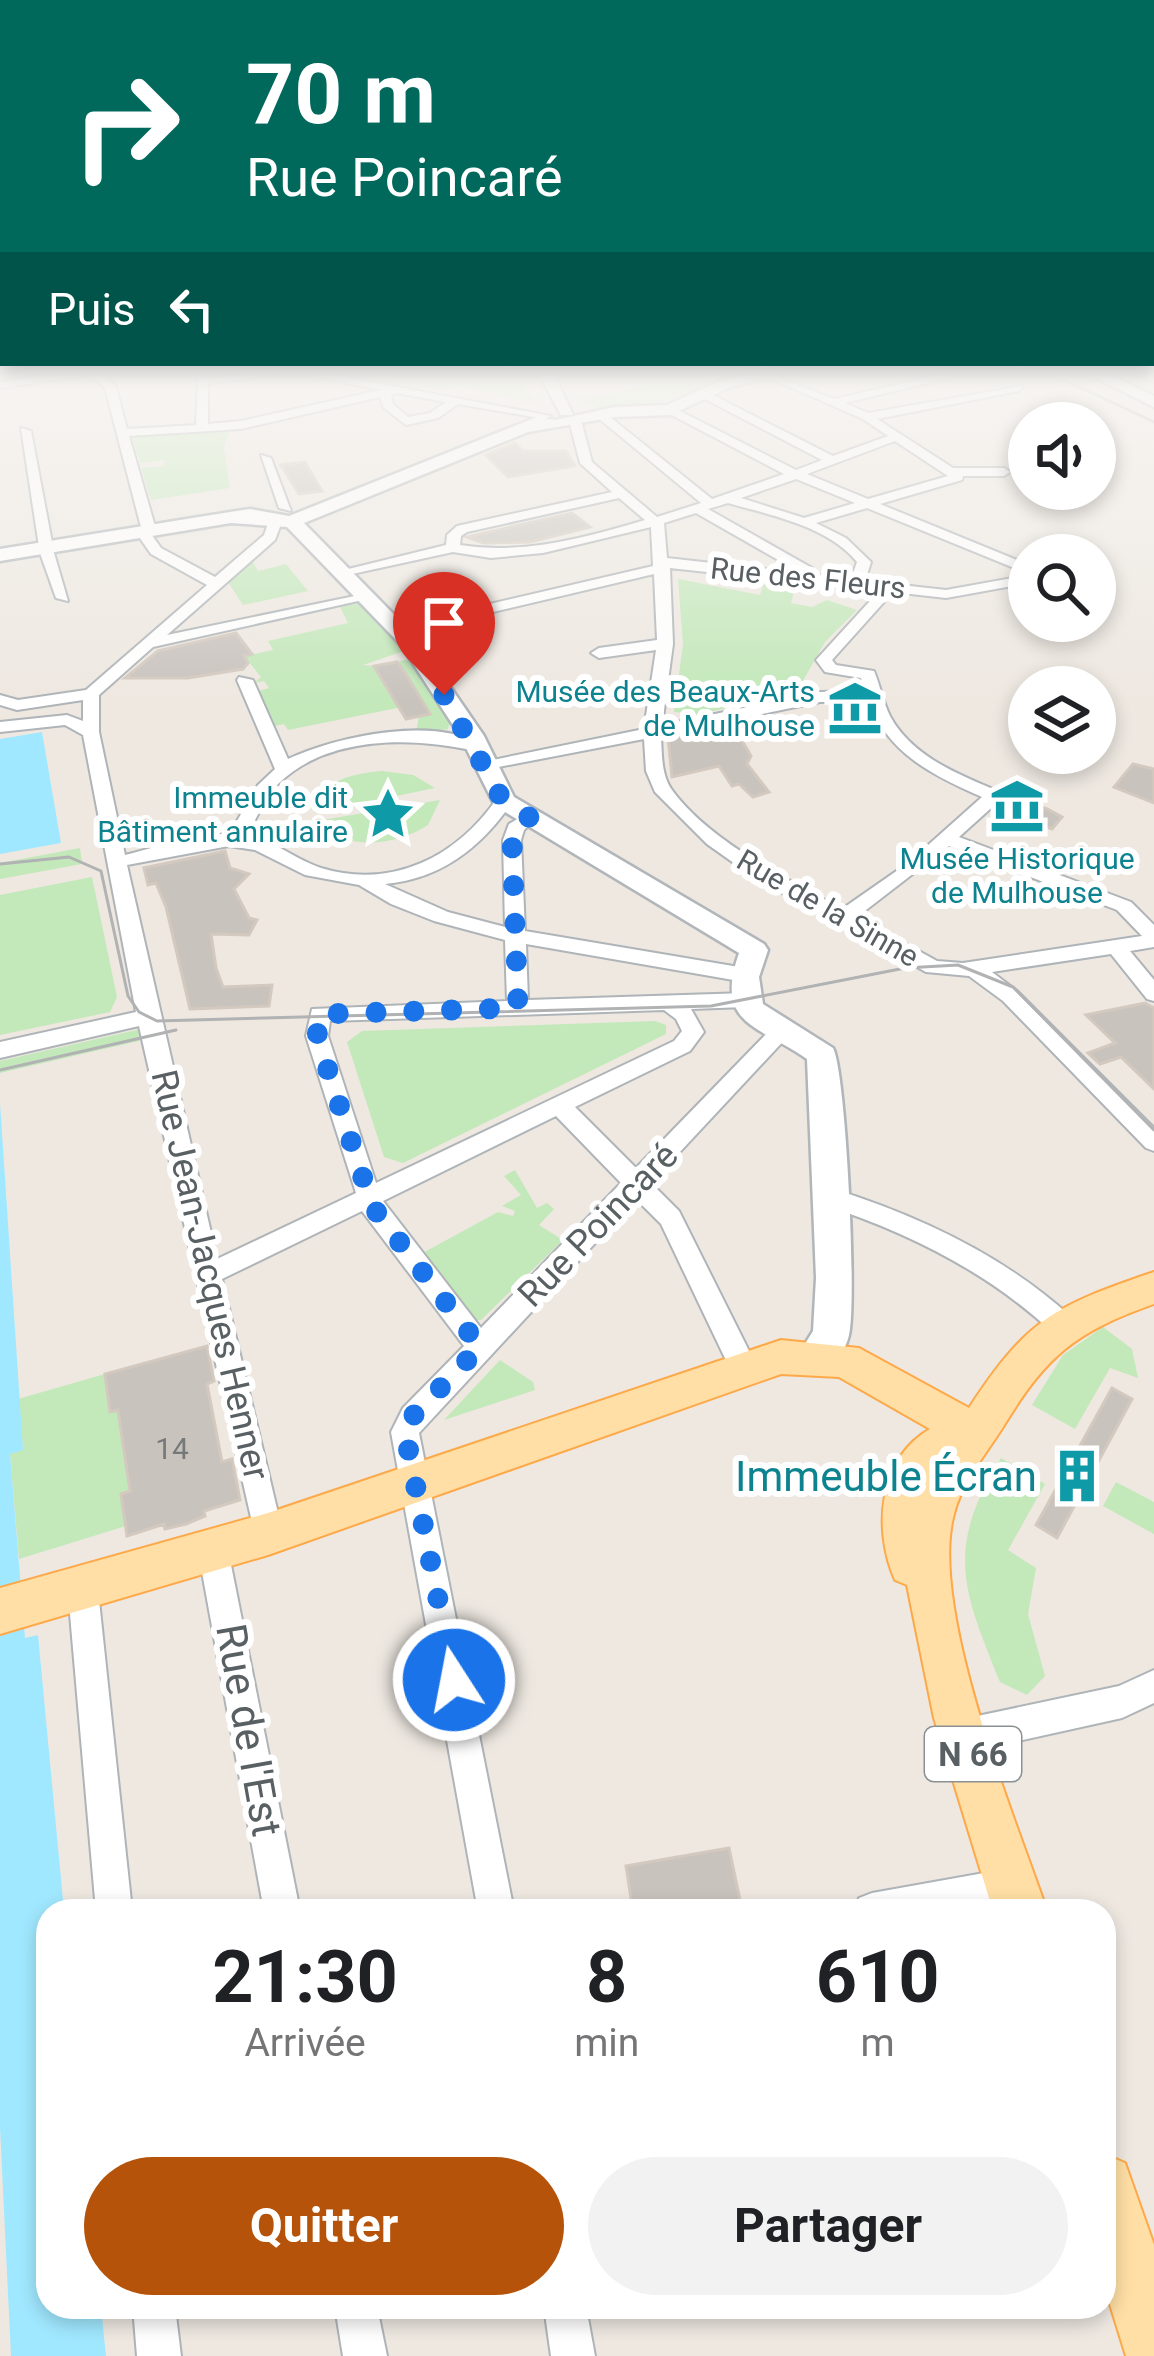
<!DOCTYPE html>
<html lang="fr">
<meta charset="utf-8">
<style>
body{margin:0;font-family:Roboto,sans-serif;background:#f2f2f2;color:#202124;height:100vh;display:flex;flex-direction:column;font-size:45px;white-space:nowrap}
*{box-sizing:border-box;margin:0}
p{font-size:39px;color:#757577}
.icon{flex:none;width:66px;height:66px;fill:none;stroke:currentColor;stroke-width:2;stroke-linecap:round;stroke-linejoin:round}
.map{position:relative;flex:1;overflow:hidden}
.drawer{position:absolute;left:36px;top:1899px;width:1080px;height:420px;display:flex;flex-direction:column;background:#fff;border-radius:36px;box-shadow:0 6px 18px #0003}
.drawer>*{flex:none}
.top-card{position:absolute;left:0px;top:0px;width:1155px;height:366px;box-shadow:0 6px 18px #0003;background:#00695c;color:#fff;overflow:hidden}
.controls{position:absolute;left:1008px;top:402px;display:grid;gap:24px}
.controls a{display:grid;place-items:center;width:108px;height:108px;border-radius:50%;background:#fff;box-shadow:0 6px 18px #0003;font-size:60px}
.pin{position:absolute;display:grid;place-items:center;width:102px;height:102px;color:#fff;margin:-123px -51px;border-radius:50% 50% 50% 0;rotate:-45deg;box-shadow:0 0 12px #0007}
.pin .icon{rotate:45deg}
.me{position:absolute;width:132px;margin:-66px;rotate:349deg;stroke-linejoin:round;filter:drop-shadow(0 0 9px #0008)}
.turn{display:flex;align-items:center;gap:42px;height:252px;padding:0 48px;font-size:54px}
.turn .icon{width:156px;height:156px;stroke-width:2.5}
.turn b{display:block;font-size:84px;line-height:102px}
.then{display:flex;align-items:center;height:114px;padding:0 48px;background:#0003;gap:24px;font-size:45px}
.eta{display:flex;justify-content:space-evenly;align-items:center;height:204px;text-align:center}
.eta b{font-size:72px;font-weight:700;line-height:84px}
.button{display:flex;gap:24px;margin-top:auto;padding:24px 48px}
.button a{flex:1;height:138px;border-radius:72px;background:#b45309;color:#fff;font-size:48px;font-weight:700;line-height:138px;text-align:center}
.button a+a{background:#f2f2f2;color:#202124}
.map>svg:first-child{display:block}
.green{fill:#c3e8ba}
.water{fill:#a0e8ff}
.building{fill:#c9c3be;stroke:#d3c9bf;stroke-width:3}
.lines{fill:none;stroke-linecap:round;stroke-linejoin:round}
.street-casing{stroke:#afb4b8;stroke-width:4}
.secondary-casing{stroke:#b0b6ba;stroke-width:5}
.primary-casing{stroke:#fda94a;stroke-width:4}
.street{fill:#fff;fill-rule:evenodd}
.secondary{fill:#fff;fill-rule:evenodd}
.primary{fill:#ffdfa5;fill-rule:evenodd}
.tram{stroke:#b1b2b3;stroke-width:3}
.route{stroke:#1a73e8;stroke-width:21;stroke-dasharray:0 37.8}
.labels{text-anchor:middle;dominant-baseline:central;stroke-width:12;stroke-linejoin:round;paint-order:stroke}
.far-street-label{font-size:30px;fill:#596063;stroke:#fff}
.far-culture-label{font-size:30px;fill:#0d838f;stroke:#fff;text-anchor:end}
.number-label{font-size:30px;fill:#75797a}
.shield{fill:#fff;stroke:#8b9092;stroke-width:3}
.shield-label{font-size:33px;font-weight:bold;fill:#596063}
.street-label{font-size:36px;fill:#596063;stroke:#fff}
.near-culture-label{font-size:42px;fill:#0d838f;stroke:#fff;text-anchor:end}
.near-street-label{font-size:42px;fill:#596063;stroke:#fff}
</style>
<div class="map">
<svg width="1154" height="2356" viewBox="0 0 1154 2356">
<rect width="100%" height="100%" fill="#eee8e1"/>
<!-- green -->
<g class="green">
<path d="M421,372H518L534,404L466,386L425,389Z"/>
<path d="M711,382C683,398 606,425 580,398C624,394 665,376 711,382Z"/>
<path d="M230,429L224,448L230,488L151,500L141,468L163,466L165,460L140,463L131,435Z"/>
<path d="M252,561L258,571L286,564L308,591L243,605L228,582Z"/>
<path d="M767,575L796,584L791,603L812,607L827,600L857,610L825,642L796,693L699,714L674,712L683,644L678,579L760,595Z"/>
<path d="M364,602L404,651L363,665L374,666L402,707L288,730L284,724L275,726L258,691L269,688L264,681L254,683L261,677L244,656L273,650L268,641L348,623L340,607Z"/>
<path d="M410,659L450,721L448,729L416,733L419,716L431,713L397,662Z"/>
<path d="M382,771L413,775L435,788L314,813C317,781 354,773 382,771Z"/>
<path d="M440,800L428,825C396,846 344,852 317,821Z"/>
<path d="M80,848L82,864L0,879V863Z"/>
<path d="M92,877L117,997L110,1012L0,1035V895Z"/>
<path d="M655,1021L666,1025V1034L403,1163L384,1157L347,1042L362,1031Z"/>
<path d="M141,1029L143,1040L0,1073V1061Z"/>
<path d="M515,1170L537,1208L547,1203L554,1209L539,1225L563,1240L481,1320L471,1321L419,1255L498,1212L513,1216L515,1211L502,1206L521,1195L504,1176Z"/>
<path d="M1103,1327L1132,1349L1138,1378L1110,1368L1075,1429L1032,1405L1063,1355Z"/>
<path d="M500,1360L533,1382L535,1390L444,1420Z"/>
<path d="M105,1374L110,1411L118,1410L130,1491L126,1526L19,1559L10,1454L23,1449L18,1399Z"/>
<path d="M1001,1458L1045,1484L1008,1550L1036,1568L1028,1614L1045,1676L1027,1695L1000,1682C962,1588 945,1549 1001,1458Z"/>
<path d="M1116,1482L1154,1502V1534L1103,1506Z"/>
</g>
<!-- water -->
<g class="water">
<path d="M42,732L61,843L0,854V739Z"/>
<path d="M0,1103L23,1450L10,1454L25,1638L38,1635L64,1911H48V2307H101L106,2356H11L0,2127Z"/>
</g>
<!-- building -->
<g class="building">
<path d="M515,443L523,451H566L575,466L508,477L486,455Z"/>
<path d="M305,462L322,491L299,494L281,465Z"/>
<path d="M572,513L590,527L530,542L484,543L467,537Z"/>
<path d="M236,633L252,654L244,656L248,663L243,669L188,678H125L158,651Z"/>
<path d="M397,662L406,674L430,714L406,719L374,666Z"/>
<path d="M727,726L740,737L751,756L747,764L769,792L753,797L739,784L732,786L719,766L672,777L668,738Z"/>
<path d="M1133,764L1154,769V803L1114,787Z"/>
<path d="M1016,798L1047,809L1062,817L1052,829L1003,811Z"/>
<path d="M225,851L230,868L249,874L234,889L249,918L257,920L249,935L211,934L216,968L223,987L272,985L269,1006L190,1009L166,907L156,883L148,885L144,868Z"/>
<path d="M1145,1003L1154,1008V1089L1121,1057L1100,1064L1088,1053L1115,1043L1086,1015Z"/>
<path d="M207,1346L214,1381L207,1384L222,1462L232,1459L240,1500L204,1511L205,1516L186,1524L165,1529L164,1524L127,1536L121,1494L130,1491L118,1410L110,1412L105,1374Z"/>
<path d="M1112,1388L1132,1399L1057,1538L1036,1525Z"/>
<path d="M729,1848L740,1900L683,1911H633L626,1866Z"/>
</g>
<g class="lines">
<defs>
<g id="street">
<path d="M66,372H101L116,387L127,429L196,425L198,379L291,372L208,384V424L241,421L381,390L293,372H318L551,416L545,419L458,404L438,418L406,425L383,407L380,397L241,429L129,436L156,530L151,534L161,548L215,577L264,535L269,521L281,524L275,540L167,635L369,593L376,597L153,647L99,695V732L125,855C163,846 204,830 244,835C273,839 294,859 321,868C393,890 458,856 498,797H510L513,801C482,847 442,879 385,884L448,912L505,927L503,840L509,824L529,812L538,817L524,830L521,840L525,931L745,968L755,975L745,982L526,944L528,1000L746,993L757,1000L746,1007L691,1009L704,1032L690,1051L575,1107L636,1168L771,1029L779,1027L790,1034L651,1183L679,1211L757,1367L753,1375L743,1379L733,1375L661,1224L636,1199L419,1433L514,1911H478L391,1432L403,1408L464,1346L362,1211L222,1279L283,1534L279,1544L268,1548L257,1544L139,1026L0,1058V1042L136,1012L83,735L65,725L0,732V722L67,715L83,721V700L17,710L0,705V695L18,700L86,690L207,585L151,554L135,531L141,527L105,388L91,375L0,388V382ZM397,393L446,402L430,413L408,417L393,404L391,395ZM229,846L255,850L305,875L359,885L391,904L434,921L505,940L507,1001L312,1009L306,1036L356,1193L217,1259L127,865ZM664,1010L676,1019L682,1031L674,1041L376,1183L328,1036L330,1021ZM556,1116L621,1183L481,1328L383,1201Z"/>
<path d="M953,372H974L845,403L868,413L1023,386L1019,391L877,419L953,468H1004L1010,472L1004,476H963L962,480L880,504L1029,565V574L867,508L816,523L846,538L871,562L865,581L946,590L1029,575V583L946,598L893,592L832,660L836,665L874,671C880,685 883,702 890,716C912,757 960,775 1000,792V800L959,837L1131,902L1154,925V947L1130,951L1154,980V1001L1147,999L1111,954L992,972L1017,991L1154,1128V1151L1146,1148L1003,1001L969,976L926,972L755,878L707,844L655,792L646,771L644,739L478,771V763L644,729L656,650L599,658L591,653L599,648L657,640L654,574L400,634L392,629L395,626L653,566L651,527L543,553L491,558L453,552L343,576L336,572L446,545L447,535L457,526L612,492L580,463L570,424L576,420L582,424L592,462L657,517L701,503L597,417V413H605L712,499L784,474L666,412V408H674L796,470L822,460L701,397V393H709L833,456L888,436L863,419L767,377V373L834,399ZM895,441L948,476L868,499L807,474ZM796,479L855,503L804,518L741,498ZM619,498L645,520C585,538 523,555 460,545L461,536L467,532ZM728,503C770,515 828,526 857,562L851,579L810,574L812,568L708,509ZM696,513L801,573L667,558L664,523ZM670,568L879,591L816,660L825,672L861,678L865,691L820,692L662,725L673,644ZM868,701C889,754 932,775 982,797L908,863L842,909C788,880 709,841 672,790C661,775 662,753 661,735L820,702ZM949,846L1117,910L1142,936L963,963L937,961L857,917Z"/>
<path d="M21,428L31,431L54,553L68,601L56,598L40,553Z"/>
<path d="M261,455L271,458L291,511L279,508Z"/>
<path d="M239,677L253,680L288,759C337,736 436,715 483,746L475,751C413,737 329,735 279,783C266,795 259,815 249,830H237L234,826L258,785L275,769L237,680Z"/>
<path d="M830,1188C917,1215 1001,1254 1069,1315L1073,1323L1069,1331L1060,1334L1051,1331C985,1270 905,1231 821,1204L818,1197L821,1190Z"/>
<path d="M213,1536L224,1540L228,1550L300,1911H264L198,1550L202,1540Z"/>
<path d="M83,1576L94,1581L98,1591L132,1911H96L68,1591L72,1581Z"/>
<path d="M1154,1670V1703L1122,1718L968,1752L956,1747L951,1735L956,1723L968,1718L1119,1686Z"/>
<path d="M1012,1868L1025,1873L1030,1886L1025,1899C973,1920 909,1911 854,1911L859,1898L872,1893Z"/>
<path d="M133,2307H175L181,2356H137Z"/>
<path d="M335,2307H377L387,2356H343Z"/>
<path d="M544,2307H586L595,2356H551Z"/>
</g>
<g id="secondary">
<path d="M538,372H553L573,415H561Z"/>
<path d="M759,372H787L728,388L670,415L615,417L528,432L304,523L416,637L484,736L514,797L764,944L768,950L759,977L763,1004L833,1048C846,1072 857,1302 849,1335C844,1358 825,1374 803,1366L798,1355L813,1331L816,1278L807,1059C761,1026 713,1026 739,953L495,806L460,736L401,645L287,527L231,523L0,561V549L230,512L250,509L289,516L537,417L555,420L615,407L667,405L718,382Z"/>
<path d="M1084,372H1104L1154,396V407Z"/>
</g>
<g id="primary">
<path d="M1154,1272V1304C1075,1332 1047,1355 1003,1427C986,1454 962,1482 954,1514C928,1606 1015,1818 1047,1911H993L934,1718L907,1585L895,1580C873,1530 878,1459 930,1429L839,1377L781,1374L268,1555L0,1634V1588L268,1513L781,1340L859,1348L969,1408C1027,1319 1054,1306 1154,1272Z"/>
<path d="M1104,2154L1125,2163L1154,2245V2356H1126L1104,2285Z"/>
</g>
</defs>
<!-- street casing -->
<use href="#street" class="street-casing"/>
<!-- secondary casing -->
<use href="#secondary" class="secondary-casing"/>
<!-- primary casing -->
<use href="#primary" class="primary-casing"/>
<!-- street -->
<use href="#street" class="street"/>
<!-- secondary -->
<use href="#secondary" class="secondary"/>
<!-- primary -->
<use href="#primary" class="primary"/>
<!-- tram -->
<g class="tram">
<path d="M1047,372L1154,422"/>
<path d="M0,864L69,857L101,871L128,996L139,1012L157,1021L711,1006L905,968L958,965L1013,987L1154,1130"/>
<path d="M0,1070L176,1030"/>
</g>
</g>
<!-- sky -->
<linearGradient id="sky" x2="0" y2="1"><stop stop-color="#8bc9f1"/><stop offset="0.53" stop-color="#f7f5f2"/><stop offset="1" stop-color="#f7f5f2" stop-opacity="0"/></linearGradient>
<rect width="1154" height="702" fill="url(#sky)"/>
<g class="lines">
<!-- route -->
<path class="route" d="M444,695L499,794L529,817L515,828L512,840L518,1008L320,1014L317,1036L372,1206L480,1347L412,1417L405,1432L454,1680"/>
</g>
<!-- icons -->
<defs>
<symbol id="museum-bare" viewBox="-9 -9 18 18"><path d="M0-6L6-3V-2H-6V-3ZM-5-1h2V3h-2ZM-1-1h2V3h-2ZM3-1h2V3H3ZM-6 4H6V6H-6Z" fill="#0f9aa8" stroke="#fff" stroke-width="2.5" paint-order="stroke"/></symbol>
<symbol id="sight-bare" viewBox="-9 -9 18 18"><path d="M0-6L1.8-2.2L6-1.7L2.9 1.2L3.7 5.4L0 3.3L-3.7 5.4L-2.9 1.2L-6-1.7L-1.8-2.2Z" fill="#0f9aa8" stroke="#fff" stroke-width="2.5" paint-order="stroke"/></symbol>
<symbol id="building-bare" viewBox="-9 -9 18 18"><path d="M-4-6H4V6H1V3H-1V6H-4ZM-2.5-4.3h1.7v1.8h-1.7ZM.8-4.3h1.7v1.8H.8ZM-2.5-1h1.7V.8h-1.7ZM.8-1h1.7V.8H.8Z" fill="#0f9aa8" stroke="#fff" stroke-width="2.5" paint-order="stroke"/></symbol>
</defs>
<g fill-rule="evenodd">
<use href="#museum-bare" x="817" y="670" width="76" height="76"/>
<use href="#museum-bare" x="979" y="768" width="76" height="76"/>
<use href="#sight-bare" x="350" y="776" width="76" height="76"/>
<use href="#building-bare" x="1039" y="1438" width="76" height="76"/>
</g>
<g class="labels">
<!-- far-street labels -->
<g class="far-street-label">
<text transform="translate(808 578) rotate(6)">Rue des Fleurs</text>
<text transform="translate(828 908) rotate(30)">Rue de la Sinne</text>
</g>
<!-- far-culture labels -->
<g class="far-culture-label">
<text x="815" y="691">Musée des Beaux-Arts<tspan x="815" dy="34">de Mulhouse</tspan></text>
<text x="348" y="797">Immeuble dit<tspan x="348" dy="34">Bâtiment annulaire</tspan></text>
<text x="1017" y="858" text-anchor="middle">Musée Historique<tspan x="1017" dy="34">de Mulhouse</tspan></text>
</g>
<!-- number labels -->
<g class="number-label">
<text x="172" y="1448">14</text>
</g>
<!-- shield labels -->
<rect class="shield" x="925" y="1727" width="96" height="54" rx="9"/>
<g class="shield-label">
<text x="973" y="1754">N 66</text>
</g>
<!-- street labels -->
<g class="street-label">
<text transform="translate(598 1225) rotate(-46)">Rue Poincaré</text>
<text transform="translate(210 1275) rotate(77)">Rue Jean-Jacques Henner</text>
</g>
<!-- near-culture labels -->
<g class="near-culture-label">
<text x="1037" y="1476">Immeuble Écran</text>
</g>
<!-- near-street labels -->
<g class="near-street-label">
<text transform="translate(249 1730) rotate(80)">Rue de l'Est</text>
</g>
</g>
</svg>
<div class="controls">
<a><svg class="icon" aria-label="sound" viewBox="0 0 24 24"><path d="M4 9h4l5-4v14l-5-4H4zM17 9q2 3 0 6"/></svg></a>
<a><svg class="icon" aria-label="search" viewBox="0 0 24 24"><circle cx="10" cy="10" r="6"/><path d="M15 15l6 6"/></svg></a>
<a><svg class="icon" aria-label="layers" viewBox="0 0 24 24"><path d="M12 4l9 5-9 5-9-5zM3 14l9 5 9-5"/></svg></a>
</div>
<div class="pin" style="left:444px;top:695px;background:#d93025"><svg class="icon" aria-label="arrive" viewBox="0 0 24 24"><path d="M6 21V4h12l-3 4 3 4H6"/></svg></div>
<svg class="me" style="left:454px;top:1680px" viewBox="-20 -20 40 40"><circle r="17" fill="#1a73e8" stroke="#fff" stroke-width="3"/><path d="M0-11L8 9 0 5-8 9z" fill="#fff"/></svg>
<div class="top-card">
<div class="turn"><svg class="icon" aria-label="right" viewBox="0 0 24 24"><path d="M7 20v-9h11M14 6l5 5-5 5"/></svg><div><b>70 m</b>Rue Poincaré</div></div>
<div class="then">Puis<svg class="icon" aria-label="left" viewBox="0 0 24 24"><path d="M17 20v-9H6M10 6l-5 5 5 5"/></svg></div>
</div>
<section class="drawer">
<div class="eta">
<div><b>21:30</b><p>Arrivée</p></div>
<div><b>8</b><p>min</p></div>
<div><b>610</b><p>m</p></div>
</div>
<div class="button"><a>Quitter</a><a>Partager</a></div>
</section>
</div>
